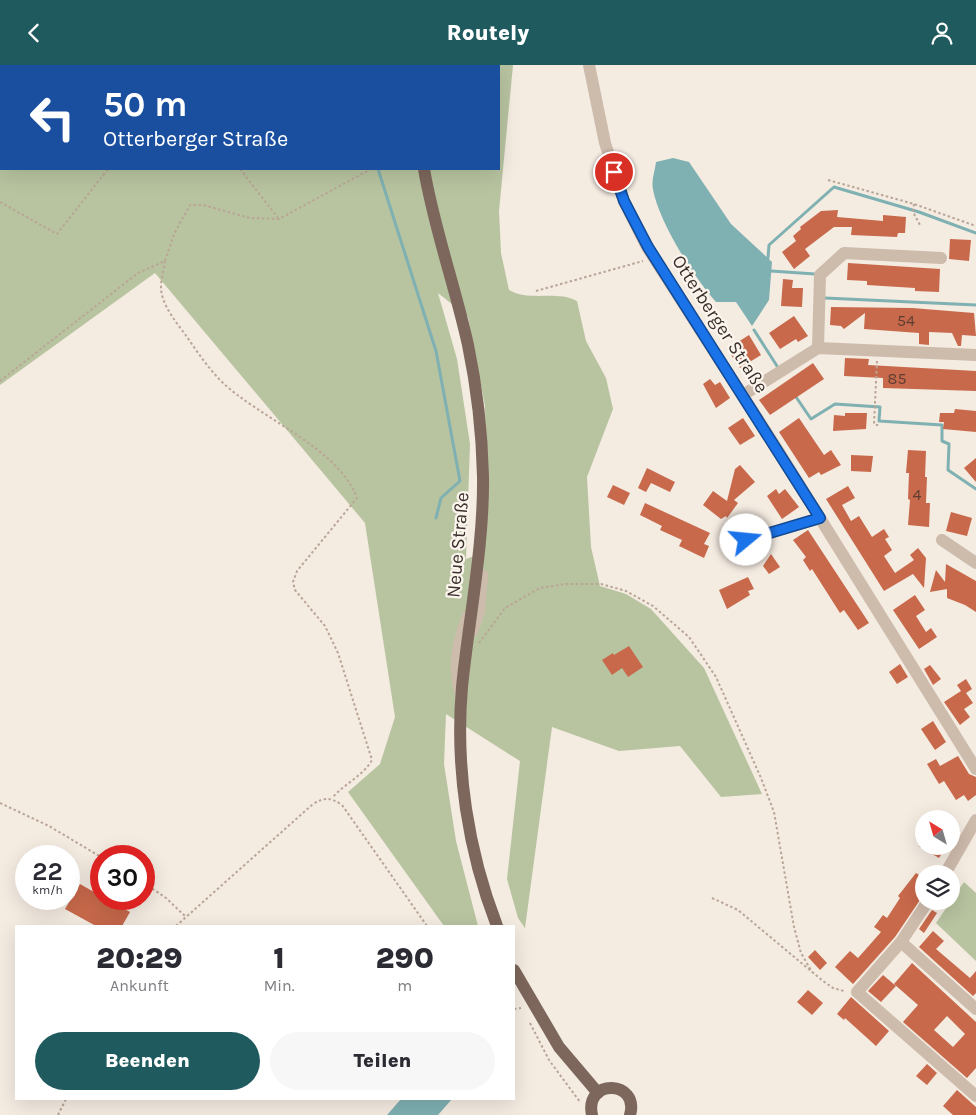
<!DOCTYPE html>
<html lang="de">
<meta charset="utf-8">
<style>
body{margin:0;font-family:Karla,sans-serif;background:#f7f7f7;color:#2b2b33;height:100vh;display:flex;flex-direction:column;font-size:19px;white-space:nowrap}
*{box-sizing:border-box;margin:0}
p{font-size:16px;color:#7c7c81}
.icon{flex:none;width:28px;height:28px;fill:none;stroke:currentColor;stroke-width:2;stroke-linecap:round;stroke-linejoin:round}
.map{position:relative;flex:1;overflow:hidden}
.details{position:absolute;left:15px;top:860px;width:500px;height:175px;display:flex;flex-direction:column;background:#fff;border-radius:0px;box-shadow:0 5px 20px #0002}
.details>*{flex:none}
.banner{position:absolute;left:0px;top:0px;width:500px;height:105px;box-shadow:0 5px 20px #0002;background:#1a4fa0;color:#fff;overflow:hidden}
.needle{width:32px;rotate:323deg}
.tools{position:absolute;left:915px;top:745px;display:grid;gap:10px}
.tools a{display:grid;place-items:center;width:45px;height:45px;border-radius:50%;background:#fff;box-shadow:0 5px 20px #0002;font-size:25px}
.speed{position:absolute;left:15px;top:780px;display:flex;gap:10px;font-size:25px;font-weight:700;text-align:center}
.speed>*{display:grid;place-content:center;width:65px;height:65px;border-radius:50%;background:#fff;box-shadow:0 5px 20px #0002;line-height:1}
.speed small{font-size:12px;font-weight:400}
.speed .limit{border:8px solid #d22;background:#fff;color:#111}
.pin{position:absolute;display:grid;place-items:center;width:42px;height:42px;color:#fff;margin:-21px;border:2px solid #fff;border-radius:50%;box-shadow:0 1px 5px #0007}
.me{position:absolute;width:55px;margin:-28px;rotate:73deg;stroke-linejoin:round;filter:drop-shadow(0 0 4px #0008)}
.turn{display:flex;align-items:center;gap:18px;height:105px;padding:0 20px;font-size:22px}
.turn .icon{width:65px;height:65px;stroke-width:2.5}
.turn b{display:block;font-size:35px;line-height:42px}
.eta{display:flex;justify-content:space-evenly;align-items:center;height:85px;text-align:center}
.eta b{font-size:30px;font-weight:800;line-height:35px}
.action{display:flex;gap:10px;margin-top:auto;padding:10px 20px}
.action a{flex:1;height:58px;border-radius:30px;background:#1f5a5e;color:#fff;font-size:20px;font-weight:800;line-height:58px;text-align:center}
.action a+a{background:#f7f7f7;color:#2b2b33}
header{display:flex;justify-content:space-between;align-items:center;height:65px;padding:0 20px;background:#1f5a5e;color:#fff;font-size:22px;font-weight:800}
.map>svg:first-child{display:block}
.green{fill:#b8c4a0;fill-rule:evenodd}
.water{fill:#7fb0b2}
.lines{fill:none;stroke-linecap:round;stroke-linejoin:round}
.stream{stroke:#7fb0b2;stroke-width:3}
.building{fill:#c8694b;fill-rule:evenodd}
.path{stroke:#b9a596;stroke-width:2;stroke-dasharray:2.5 2.5;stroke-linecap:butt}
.minor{stroke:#cdbbac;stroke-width:12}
.major{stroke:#7d675c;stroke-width:12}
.route-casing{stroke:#114b97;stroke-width:12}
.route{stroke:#1a73e8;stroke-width:9}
.labels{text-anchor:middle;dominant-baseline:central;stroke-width:4.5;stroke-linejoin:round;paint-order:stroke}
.number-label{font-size:16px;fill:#5e3e33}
.street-label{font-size:19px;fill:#3b302b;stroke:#fbf5ee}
</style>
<header><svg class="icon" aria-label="back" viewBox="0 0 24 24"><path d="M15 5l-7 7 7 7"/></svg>Routely<svg class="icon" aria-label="person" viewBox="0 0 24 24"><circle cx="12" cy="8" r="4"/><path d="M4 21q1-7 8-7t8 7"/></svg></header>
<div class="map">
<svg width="976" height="1050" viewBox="0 0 976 1050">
<rect width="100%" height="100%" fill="#f4ebe1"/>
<!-- green -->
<g class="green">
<path d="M0,0H513L499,146L501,188L509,225C530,237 556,225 577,236L586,276L606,313L613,344L587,412L591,482L600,521L626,529L651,544L704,603L762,729L721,732L680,681L619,686L552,662L525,863L518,853L507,814L520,696L446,649L444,699L456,776L478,861H444L348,727L380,699L395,652L365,458L155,208L0,320ZM1,1H499V104H1ZM438,228L468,252L485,341L486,412L483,488L466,494L470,379L457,294Z"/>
<path d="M964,817L976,828V896L936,858Z"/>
</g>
<!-- water -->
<g class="water">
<path d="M673,93L689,97L731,159L772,197L769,235L752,261L736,237H716C694,213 658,155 653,124C651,116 655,106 656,97Z"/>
<path d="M401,1034H452L438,1050H387Z"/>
</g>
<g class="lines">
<!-- stream -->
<g class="stream">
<path d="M369,0V1"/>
<path d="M378,104L436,286L460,416L441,433L436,453"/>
<path d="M768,193L769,180L834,122L919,147L976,168"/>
<path d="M771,206L815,209"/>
<path d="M825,233L976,240"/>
<path d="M754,265L777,301"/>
<path d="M794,329L811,354L835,339L880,342L879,356L942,360V376L949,379L948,405L976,424"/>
</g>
</g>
<!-- building -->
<g class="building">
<path d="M838,145L837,152L883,156V150L906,152L905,168H898L897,172L851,170L852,162H834L805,184L810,191L794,204L782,187L796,176L793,171L801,164L800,162L821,146Z"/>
<path d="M950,174L971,175L969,196L949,194Z"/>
<path d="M848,198L940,204L939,227L915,226V223L867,220V216L847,215Z"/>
<path d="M783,214L793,215L792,223H803L802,242L781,241Z"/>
<path d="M831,242L912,243L974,248L976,271L962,270L961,281H958L952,268L929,267V280L919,279V268L864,264L865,248L844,264L841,261L830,260Z"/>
<path d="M794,251L808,271L798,277L796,274L780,284L769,268Z"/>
<path d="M749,270L761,290L740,303L727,284Z"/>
<path d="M845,293L869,294L868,300L976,306V326L883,323V313L844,311Z"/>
<path d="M813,298L824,314L770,350L759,335Z"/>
<path d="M710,314L715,320L720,317L730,333L716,343L703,319Z"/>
<path d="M955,344L976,346V367L943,364L944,357H939L940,348H954Z"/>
<path d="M845,348H867L866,364L833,366L834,350L845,351Z"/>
<path d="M743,353L755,371L740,380L728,363Z"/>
<path d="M799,353L824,390L831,385L841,400L821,410L819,407L809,413L779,367Z"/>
<path d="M908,385L926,386L925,412H927L926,438H930L929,462L908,460L910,435L908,434L909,408H906Z"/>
<path d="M851,390L873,391L871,407L851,406Z"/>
<path d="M976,393V417L964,403Z"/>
<path d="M740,400L755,417L734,435L738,438L727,453L726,451L721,454L703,440L713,426L727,436L735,404Z"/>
<path d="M647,403L675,417L670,427L651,418L646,427L638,423Z"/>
<path d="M613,420L630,428L624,440L607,432Z"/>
<path d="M848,421L855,433L842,440L851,456L859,451L872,472L884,464L889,472L885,474L892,485L884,491L895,508L914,495L910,490L918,483L926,493L924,523L913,509L884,526L826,434Z"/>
<path d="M776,424L779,429L785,424L799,442L782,454L767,431Z"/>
<path d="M645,438L710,468L704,479L709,481L704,493L679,481L682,475L660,465L662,461L640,450Z"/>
<path d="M951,447L972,453L967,471L946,466Z"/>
<path d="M808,465L869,558L858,565L844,545L840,548L812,504L810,506L803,495L806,492L793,475Z"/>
<path d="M771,489L780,502L769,509L763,501Z"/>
<path d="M946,499L976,516V547L965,540L947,533V524L930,527L936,505L945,517Z"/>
<path d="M748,512L754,524L748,526L750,530L727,544L719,525Z"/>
<path d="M915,530L925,545L916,551L926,567L931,563L937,572L919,584L893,545Z"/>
<path d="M629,581L643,602L628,612L622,603L612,610L602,595L613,588L614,590Z"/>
<path d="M900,599L908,612L897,619L889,607Z"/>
<path d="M930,600L941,614L933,620L924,604Z"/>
<path d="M966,614L972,624L966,628L973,638L964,644L970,652L960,660L944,637L961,626L957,620Z"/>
<path d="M933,656L946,677L935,685L921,664Z"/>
<path d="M958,691L969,709L976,712V730L968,736L964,730L956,735L944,716L939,719L927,699L936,694L940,701Z"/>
<path d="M919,781H946L939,793Z"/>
<path d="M916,808L924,813V829L895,872L853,919L835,902L850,886L858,893L881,867L874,862L883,850L887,853L900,833L898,831Z"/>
<path d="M80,819L101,831V834H107L130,847L122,861H96L65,844Z"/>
<path d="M932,845L937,848L924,868L919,864Z"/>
<path d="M933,866L944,876L936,884L970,913L976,906V928L973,931L919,882Z"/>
<path d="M815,885L827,898L820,905L808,892Z"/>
<path d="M912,898L976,957V1003L967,1013L903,957L918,940L894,919ZM947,951L965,969L953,982L934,965Z"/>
<path d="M883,910L896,921L881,937L868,926Z"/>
<path d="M808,925L823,938L812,950L797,937Z"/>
<path d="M851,932L889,966L876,981L845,953L844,955L837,949Z"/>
<path d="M927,999L937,1008L927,1020L916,1011Z"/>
<path d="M957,1025L976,1042V1050H953L943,1041Z"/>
</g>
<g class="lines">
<!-- path -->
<g class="path">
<path d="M379,0V1"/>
<path d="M68,1L69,0"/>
<path d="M0,85L1,83"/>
<path d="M240,104L278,153"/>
<path d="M828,115L914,139L976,161"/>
<path d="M0,137L57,169L108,104"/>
<path d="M914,139L913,147L920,160"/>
<path d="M165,196C164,204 161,214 161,222C161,240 177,258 187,272C198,288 209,304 222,317C258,352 340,384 357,433L297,506L293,517L295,525L325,561L338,588L372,695C363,711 344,719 332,733"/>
<path d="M536,226L643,196"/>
<path d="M877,296L874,359L880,361"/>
<path d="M0,316L138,208L165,196L174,169L190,140H203L250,153L279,154L371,104"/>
<path d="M479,578L505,543L540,523L566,519H601L626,526L653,541L689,572L716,612L761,713L774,747L794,862L801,888L812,907"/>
<path d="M0,738L49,761L101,792"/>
<path d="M144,818L166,833L186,852"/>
<path d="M712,833L738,845L823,916L833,923L844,926"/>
<path d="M176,861L313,739C325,732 330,732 342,740L427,861"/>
<path d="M514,944L521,943"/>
<path d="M530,958L549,995L580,1037"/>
<path d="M58,1050L66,1034"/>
</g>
<!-- minor -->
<g class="minor">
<path d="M589,0L605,78L624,136L647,182L777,384L976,704"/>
<path d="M818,283L820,210L844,188L941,193"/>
<path d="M743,330L818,283L976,290"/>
<path d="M746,475L820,453"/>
<path d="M942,475L976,498"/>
<path d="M472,566L479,547L482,510"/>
<path d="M461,631C453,600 457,580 468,551"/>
<path d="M945,809L976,755"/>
<path d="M928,836L901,877L857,927L976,1031"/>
<path d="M901,877L976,944"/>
</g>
<!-- major -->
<g class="major">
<path d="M412,0V1"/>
<path d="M424,104C434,163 455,221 468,280C477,323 482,367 483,411C484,481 469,552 462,622C455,703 468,786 497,861"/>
<path d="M514,905L559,982L598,1028"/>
<path d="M592,1050C584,1013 640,1015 630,1050"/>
</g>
</g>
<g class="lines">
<defs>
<path id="route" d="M614,107L624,136L648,182L820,453L746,475"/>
</defs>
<!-- route casing -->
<use href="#route" class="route-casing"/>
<!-- route -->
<use href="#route" class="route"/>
</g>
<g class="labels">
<!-- number labels -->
<g class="number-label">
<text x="906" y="255">54</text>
<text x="897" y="313">85</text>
<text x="917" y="429">4</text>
</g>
<!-- street labels -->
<g class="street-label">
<text transform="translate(720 259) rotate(57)">Otterberger Straße</text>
<text transform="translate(458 480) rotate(-85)">Neue Straße</text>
</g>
</g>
</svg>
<div class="tools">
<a><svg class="needle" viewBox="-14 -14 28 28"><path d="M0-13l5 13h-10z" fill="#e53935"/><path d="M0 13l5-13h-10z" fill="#7c7c81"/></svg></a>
<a><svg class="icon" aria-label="layers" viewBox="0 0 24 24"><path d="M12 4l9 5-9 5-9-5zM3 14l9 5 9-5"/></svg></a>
</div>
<div class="speed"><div>22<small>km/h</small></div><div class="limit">30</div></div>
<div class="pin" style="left:614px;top:107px;background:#d93025"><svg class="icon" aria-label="arrive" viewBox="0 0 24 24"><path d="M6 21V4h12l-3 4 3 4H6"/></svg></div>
<svg class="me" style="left:746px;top:475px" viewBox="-20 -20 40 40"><circle r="19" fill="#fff"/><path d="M0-13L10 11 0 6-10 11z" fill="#1a73e8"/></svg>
<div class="banner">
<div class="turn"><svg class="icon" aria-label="left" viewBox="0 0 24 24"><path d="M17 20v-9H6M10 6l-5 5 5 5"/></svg><div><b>50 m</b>Otterberger Straße</div></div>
</div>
<section class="details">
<div class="eta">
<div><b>20:29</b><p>Ankunft</p></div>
<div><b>1</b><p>Min.</p></div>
<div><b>290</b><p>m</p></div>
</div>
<div class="action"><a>Beenden</a><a>Teilen</a></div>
</section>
</div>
